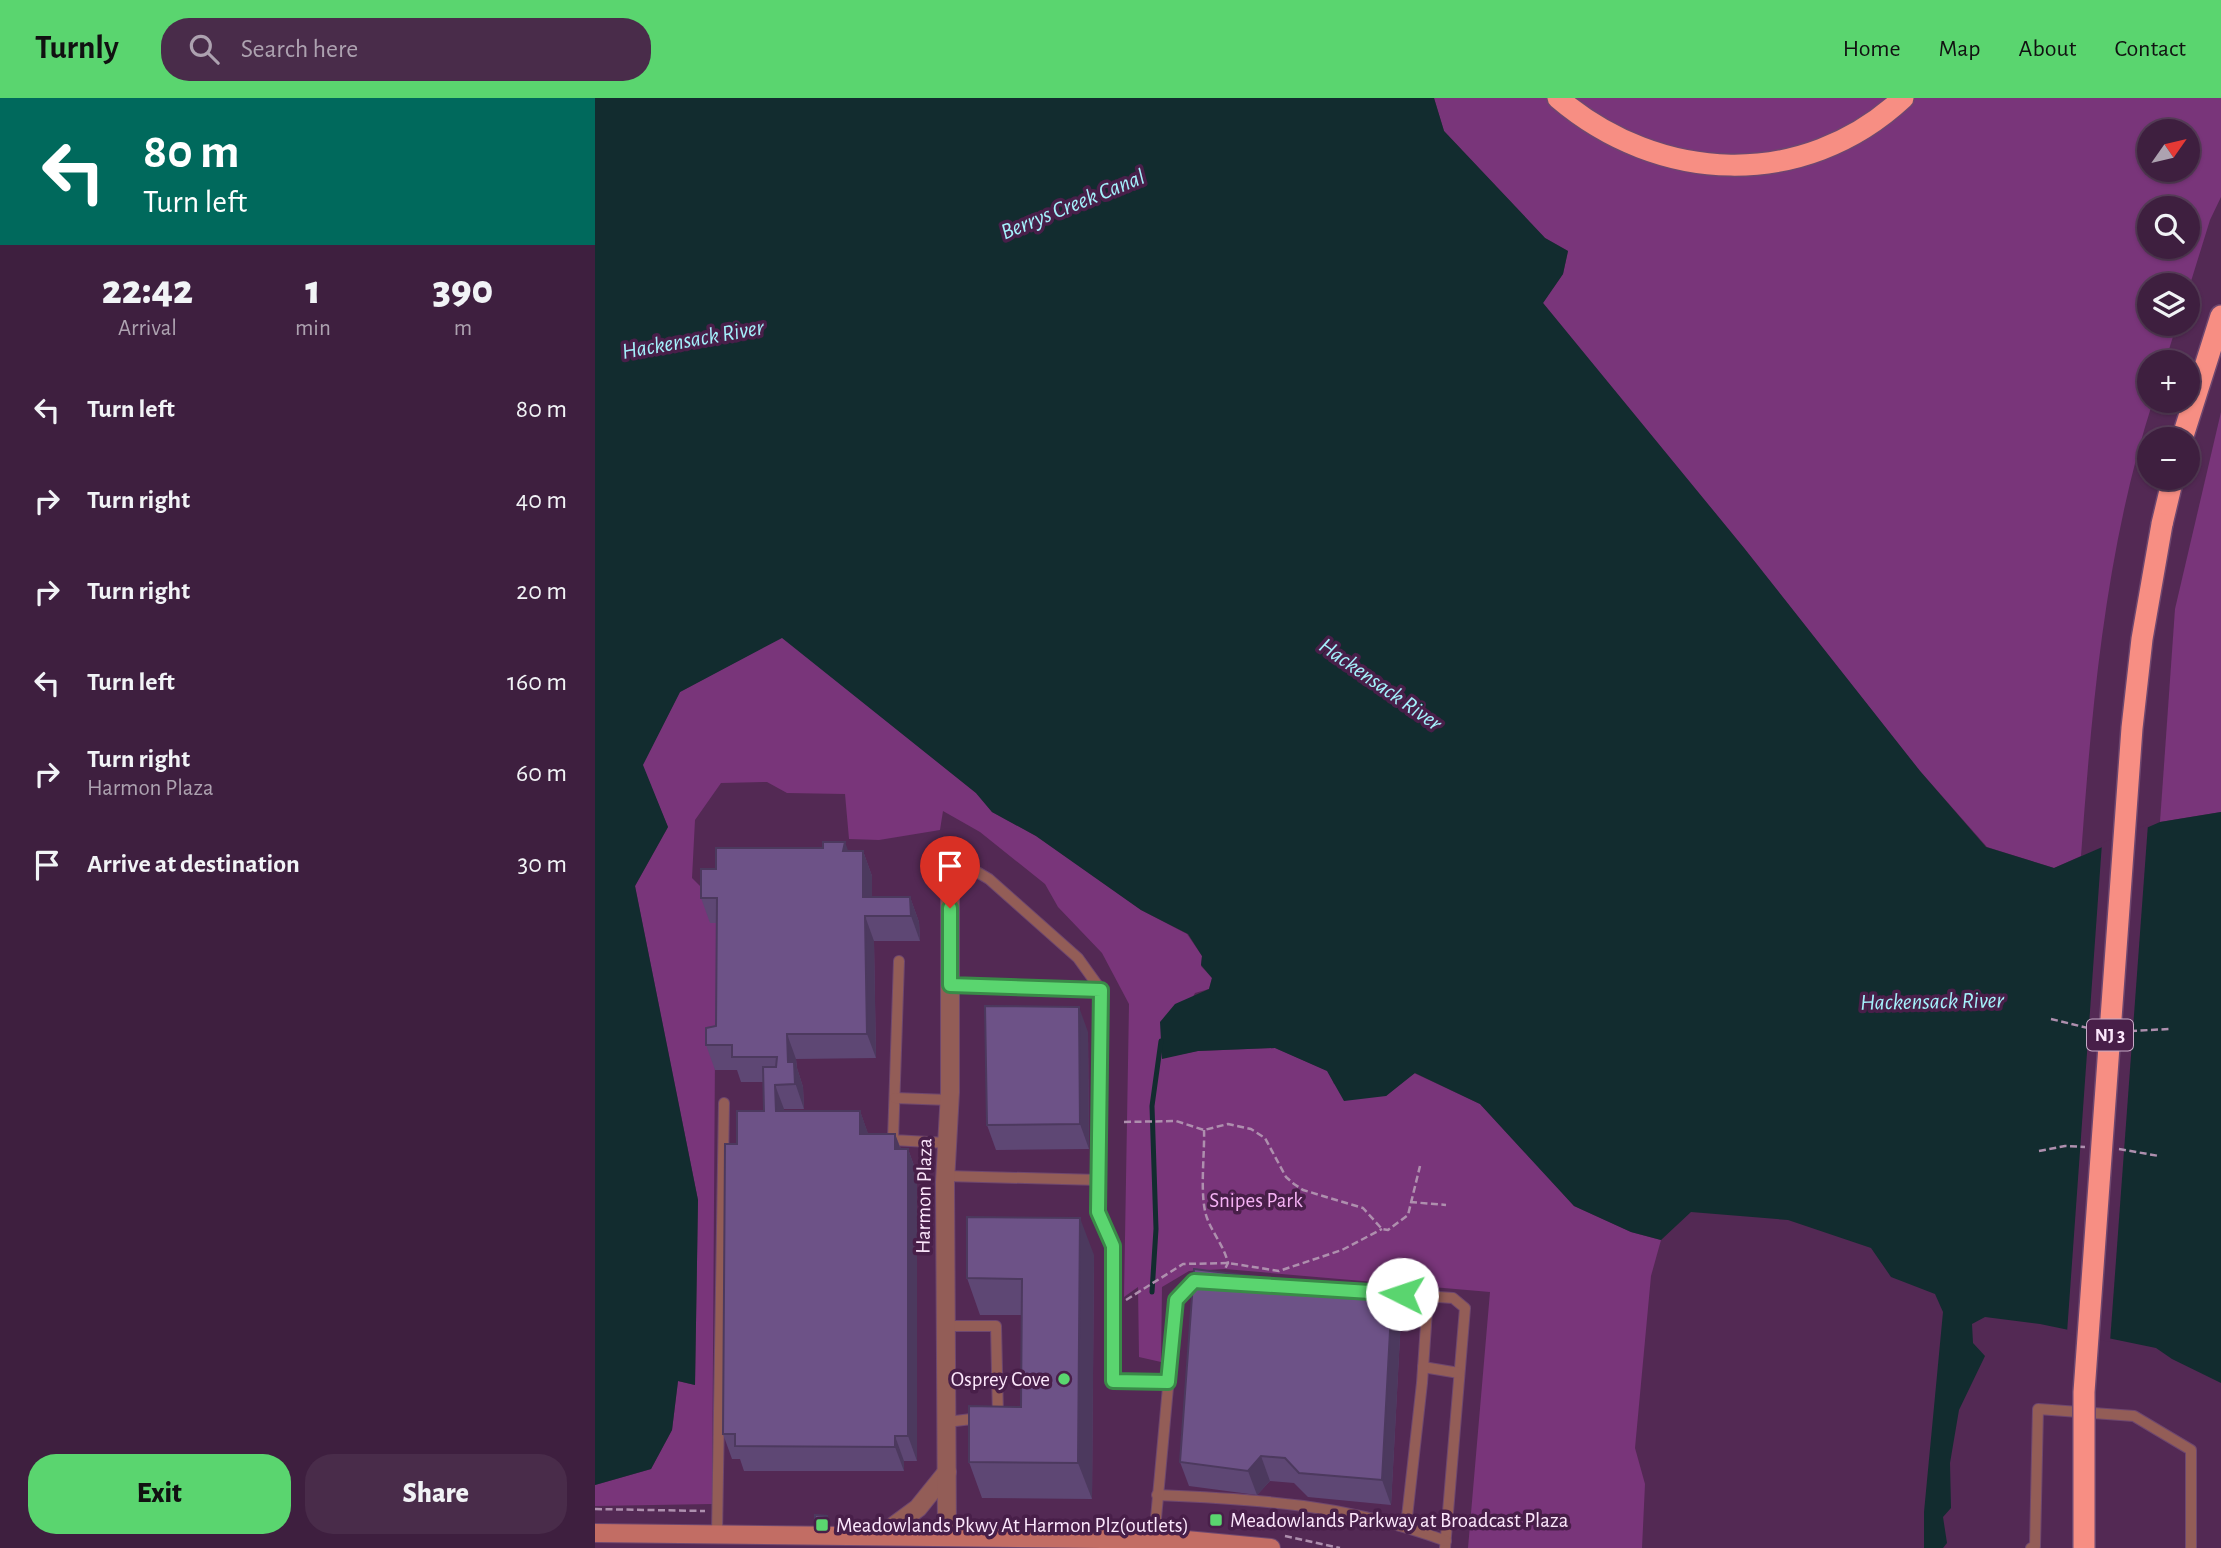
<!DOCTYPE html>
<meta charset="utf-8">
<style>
body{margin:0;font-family:"Alegreya Sans",sans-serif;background:#492c4a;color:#f1f3f6;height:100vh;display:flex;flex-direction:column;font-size:26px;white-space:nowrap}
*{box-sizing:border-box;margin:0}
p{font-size:23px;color:#ada2b0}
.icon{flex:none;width:38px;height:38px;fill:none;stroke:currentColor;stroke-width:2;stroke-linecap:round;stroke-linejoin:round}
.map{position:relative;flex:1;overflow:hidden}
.panel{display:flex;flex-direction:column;background:#3e1f3f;width:595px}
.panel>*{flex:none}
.top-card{background:#00695c;color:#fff;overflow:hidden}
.needle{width:46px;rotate:56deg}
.buttons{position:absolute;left:1542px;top:21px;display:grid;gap:14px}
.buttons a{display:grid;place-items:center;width:63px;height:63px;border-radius:50%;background:#3e1f3f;box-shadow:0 2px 5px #0004,0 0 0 2px #573d59;font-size:35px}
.pin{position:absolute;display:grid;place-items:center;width:60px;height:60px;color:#fff;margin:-72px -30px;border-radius:50% 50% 50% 0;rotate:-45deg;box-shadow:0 0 7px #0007}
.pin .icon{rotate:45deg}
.me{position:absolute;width:77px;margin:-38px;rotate:274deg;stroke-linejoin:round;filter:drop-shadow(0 0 5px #0008)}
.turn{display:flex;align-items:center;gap:24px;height:147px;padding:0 28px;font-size:32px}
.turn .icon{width:91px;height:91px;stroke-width:2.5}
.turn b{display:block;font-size:49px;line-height:60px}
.eta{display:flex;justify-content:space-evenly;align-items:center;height:119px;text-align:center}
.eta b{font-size:42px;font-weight:800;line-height:49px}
.primary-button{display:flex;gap:14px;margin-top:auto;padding:14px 28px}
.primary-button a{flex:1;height:80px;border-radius:28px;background:#5ad56f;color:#111;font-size:28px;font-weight:800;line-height:80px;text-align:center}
.primary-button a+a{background:#492c4a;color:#f1f3f6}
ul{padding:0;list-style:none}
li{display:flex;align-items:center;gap:21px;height:91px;padding:0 28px}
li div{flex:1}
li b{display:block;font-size:26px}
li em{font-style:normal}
header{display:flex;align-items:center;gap:42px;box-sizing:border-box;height:98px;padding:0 35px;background:#5ad56f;color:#111}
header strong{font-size:33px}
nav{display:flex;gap:38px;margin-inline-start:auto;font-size:24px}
.search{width:490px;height:63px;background:#492c4a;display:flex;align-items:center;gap:18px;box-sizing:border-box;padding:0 24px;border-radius:28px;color:#ada2b0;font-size:26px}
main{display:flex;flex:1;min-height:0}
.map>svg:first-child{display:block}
.green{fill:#79357a;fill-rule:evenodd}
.water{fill:#122c2f}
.pier{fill:#532954}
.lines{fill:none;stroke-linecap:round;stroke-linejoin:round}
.stream{stroke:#122c2f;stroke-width:5}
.service-casing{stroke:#6e476f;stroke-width:12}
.minor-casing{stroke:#6e476f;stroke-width:20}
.secondary-casing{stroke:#6e476f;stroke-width:20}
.motorway-casing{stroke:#6e476f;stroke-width:24}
.path{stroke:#ae8fae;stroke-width:2.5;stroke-dasharray:7 3.5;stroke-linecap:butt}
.service{stroke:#935d57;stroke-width:10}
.minor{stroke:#935d57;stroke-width:18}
.secondary{stroke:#c26d64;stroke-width:18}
.motorway{stroke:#f78e83;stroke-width:21}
.motorway-bridge-casing{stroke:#6e476f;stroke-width:24;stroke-linecap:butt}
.motorway-bridge{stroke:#f78e83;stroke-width:21}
.wall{fill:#5e4774}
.shaded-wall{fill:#4c395e}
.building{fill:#6d5287;stroke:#4c395e;stroke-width:2}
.route-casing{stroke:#3a8a48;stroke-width:18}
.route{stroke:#5ad56f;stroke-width:12}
.poi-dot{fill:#5ad56f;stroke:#481f49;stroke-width:2.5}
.labels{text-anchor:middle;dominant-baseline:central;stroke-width:7;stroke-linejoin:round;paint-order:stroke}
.shield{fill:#481f49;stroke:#c6abc6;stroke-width:2}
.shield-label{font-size:19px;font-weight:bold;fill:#fce7fc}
.street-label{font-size:21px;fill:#fce7fc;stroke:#481f49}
.park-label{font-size:21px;fill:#f5b2f4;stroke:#481f49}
.poi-label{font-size:21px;fill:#fce7fc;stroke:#481f49;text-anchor:start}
.water-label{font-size:23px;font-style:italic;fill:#a4f1fb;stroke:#481f49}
</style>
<header>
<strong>Turnly</strong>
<div class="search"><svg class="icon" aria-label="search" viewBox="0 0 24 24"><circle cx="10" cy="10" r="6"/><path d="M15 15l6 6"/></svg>Search here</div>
<nav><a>Home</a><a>Map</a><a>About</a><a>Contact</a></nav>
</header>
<main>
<section class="panel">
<div class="top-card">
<div class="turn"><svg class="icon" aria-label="left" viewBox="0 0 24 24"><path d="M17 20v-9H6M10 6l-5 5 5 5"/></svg><div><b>80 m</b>Turn left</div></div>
</div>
<div class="eta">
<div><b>22:42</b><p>Arrival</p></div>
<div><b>1</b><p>min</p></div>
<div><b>390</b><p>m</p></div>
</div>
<ul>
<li><svg class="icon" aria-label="left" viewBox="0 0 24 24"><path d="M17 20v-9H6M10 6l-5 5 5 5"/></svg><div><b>Turn left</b></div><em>80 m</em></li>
<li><svg class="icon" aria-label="right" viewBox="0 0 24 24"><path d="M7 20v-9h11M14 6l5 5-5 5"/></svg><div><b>Turn right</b></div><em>40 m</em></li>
<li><svg class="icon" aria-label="right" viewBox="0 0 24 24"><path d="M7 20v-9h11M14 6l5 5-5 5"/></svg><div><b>Turn right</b></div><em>20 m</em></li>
<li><svg class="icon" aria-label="left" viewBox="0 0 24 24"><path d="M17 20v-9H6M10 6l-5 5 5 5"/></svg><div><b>Turn left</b></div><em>160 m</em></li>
<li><svg class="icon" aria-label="right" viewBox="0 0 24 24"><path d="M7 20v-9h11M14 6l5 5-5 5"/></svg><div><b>Turn right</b><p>Harmon Plaza</p></div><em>60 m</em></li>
<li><svg class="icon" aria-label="arrive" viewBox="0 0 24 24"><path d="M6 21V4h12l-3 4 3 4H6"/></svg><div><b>Arrive at destination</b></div><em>30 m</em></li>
</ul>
<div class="primary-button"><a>Exit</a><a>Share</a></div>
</section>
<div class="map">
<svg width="1626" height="1450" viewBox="0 0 1626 1450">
<rect width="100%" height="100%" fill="#532954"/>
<!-- green -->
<g class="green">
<path d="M839,0H1626V99L1615,122L1593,193L1592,187H1554V226H1582L1570,264H1554V303H1558C1511,449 1497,605 1486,758L1459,770L1392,749L1325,673L1149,450L948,205L968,176L973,153L950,140L849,33ZM1554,33H1592V72H1554ZM1554,110H1592V149H1554Z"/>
<path d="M1626,314V714L1565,724L1580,511Z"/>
<path d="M187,539L381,695L397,714L441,738L546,812L592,836L607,858L606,868L617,880L614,891L600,895L567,960L603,953L680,950L733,973L739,986L791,998L819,975L885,1006L979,1108L1036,1134L1066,1142L1056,1178L1040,1350L1050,1386L1047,1450H873L895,1194L630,1171L594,1173L567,1189L566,1264L544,1259L543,1189L529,1199L534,906L507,855L463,809L450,786L385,734L348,713L345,732L284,742L254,741L250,696L192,695L172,684L126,685L100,722L97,780L115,798L131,825L120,955L117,1406L0,1408V1387L56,1371L77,1332L83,1283L100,1287L103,1102L40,788L73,729L47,667L85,594Z"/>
</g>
<!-- water -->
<path class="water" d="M0,0H839L849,33L950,140L973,153L968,176L948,205L1149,450L1325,673L1391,749L1459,770L1565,724L1626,714V1285L1577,1261L1561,1250L1445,1226L1390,1219L1377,1226L1378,1245L1390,1258L1364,1312L1355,1365L1356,1410L1348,1419L1352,1445L1348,1450H1329V1414L1348,1214L1340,1196L1296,1179L1276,1150L1193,1122L1096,1114L1066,1142L1036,1134L979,1108L885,1006L820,975L791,998L749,1003L732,973L680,950L603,953L567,961L565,924L580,906L614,891L617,880L606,867L607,858L593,836L546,812L441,738L397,714L381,695L187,540L85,594L48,667L73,729L40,788L103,1102L100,1287L83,1283L77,1332L56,1371L0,1387Z"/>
<!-- pier -->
<path class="pier" d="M1553,726L1515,1244L1472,1235L1507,745Z"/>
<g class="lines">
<!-- stream -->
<path class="stream" d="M557,1194L561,1131L557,1008L566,943"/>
<defs>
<g id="service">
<path d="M355,758L394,781L483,860L506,892L503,1114L518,1148V1283L573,1284"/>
<path d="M304,863L298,1042L352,1045"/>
<path d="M355,887L506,892"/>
<path d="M300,1000L354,1002"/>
<path d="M351,1078L504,1082"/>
<path d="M784,1195L858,1200L870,1210L850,1450"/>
<path d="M351,1228H401L403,1318H400"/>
<path d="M828,1269L864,1275"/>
<path d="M352,1324L385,1320"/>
<path d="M562,1397C663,1401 755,1407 851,1443"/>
<path d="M811,1428L827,1285L833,1198"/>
<path d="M122,1436L129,1005"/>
<path d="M559,1442L581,1202L599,1183H608"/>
<path d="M1436,1450L1440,1448L1443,1311L1539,1318L1596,1352V1450"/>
</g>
<g id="minor">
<path d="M285,1438L323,1410L352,1374"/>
<path d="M352,1438L350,1084L355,994V758"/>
</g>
<path id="secondary" d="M0,1435L591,1442L676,1450"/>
<g id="motorway">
<path d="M963,0C1064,86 1208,93 1308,0"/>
<path d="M1587,341L1626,218"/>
<path d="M1567,426L1578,380"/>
</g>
</defs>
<!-- service casing -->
<use href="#service" class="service-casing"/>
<!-- minor casing -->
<use href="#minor" class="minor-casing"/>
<!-- secondary casing -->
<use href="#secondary" class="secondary-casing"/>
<!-- motorway casing -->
<use href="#motorway" class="motorway-casing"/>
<!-- path -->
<g class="path">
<path d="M1456,921L1497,931"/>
<path d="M1535,933L1575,931"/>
<path d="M529,1024L581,1023L609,1032L633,1026L656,1031L670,1040L691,1079L699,1086L708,1092L768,1110L787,1131L793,1132L813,1117L825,1068"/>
<path d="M609,1032C610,1055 604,1098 612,1120C618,1136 629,1148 633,1165L630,1171"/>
<path d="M1524,1051L1564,1058"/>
<path d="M1444,1053L1470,1048L1490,1049"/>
<path d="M815,1104L851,1107"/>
<path d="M531,1202L588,1166L633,1165L684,1173L747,1152L787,1131"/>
<path d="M0,1411L110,1413"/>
<path d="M690,1438L745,1450"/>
</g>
<!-- service -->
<use href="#service" class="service"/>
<!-- minor -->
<use href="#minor" class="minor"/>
<!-- secondary -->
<use href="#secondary" class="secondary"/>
<!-- motorway -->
<use href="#motorway" class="motorway"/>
<defs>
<path id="motorway-bridge" d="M1489,1450V1294L1537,630L1547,541L1567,426"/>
</defs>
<!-- motorway-bridge casing -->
<use href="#motorway-bridge" class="motorway-bridge-casing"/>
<!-- motorway-bridge -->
<use href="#motorway-bridge" class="motorway-bridge"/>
</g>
<!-- wall -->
<g class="wall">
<path d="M253,753H268L277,778V799H315L324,824L325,843H279L281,960L201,961L202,970L208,989L209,1011H189V1013H265L273,1036H300L306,1051H313L322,1076V1363H309V1373H149L145,1361H137L128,1336L142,1046L169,1013V984H146L142,972H120L111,947L121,928L122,825H115L106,800L121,771Z"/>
<path d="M493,934L494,1051L401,1052L392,1027Z"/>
<path d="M499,1157L497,1401L387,1400L374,1364L426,1309L427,1217H385L372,1180Z"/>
<path d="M797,1196L806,1220L796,1407L713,1399L699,1385L675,1383L662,1397L594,1388L585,1364Z"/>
<path d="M220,1423L234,1424V1430H222Z"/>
</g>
<!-- shaded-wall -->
<g class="shaded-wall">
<path d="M250,744L259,769L248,753Z"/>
<path d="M268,753L277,778V818L268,799Z"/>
<path d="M315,799L324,824L325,843L316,818Z"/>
<path d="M270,818L279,843L281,960L272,936Z"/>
<path d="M484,909L493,934L494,1051L485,1026Z"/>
<path d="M192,936L201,961L202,970L208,989L209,1011L193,964Z"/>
<path d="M180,987L189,1011L190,1038L181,1013Z"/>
<path d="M265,1013L274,1038L265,1036Z"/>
<path d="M300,1036L309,1061L300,1051Z"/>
<path d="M313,1051L322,1076V1363L313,1338Z"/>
<path d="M485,1120L499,1157L497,1401L483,1365Z"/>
<path d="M797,1196L806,1220L796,1407L787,1382Z"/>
<path d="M300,1338L309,1363V1373L300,1349Z"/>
<path d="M666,1358L675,1383L662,1397L653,1373Z"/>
</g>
<!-- building -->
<g class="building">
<path d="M228,744H250L248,753H268V799H315L316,818H270L272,936H192L193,964H199L200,986L180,987L181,1013H265V1036H300V1051H313V1338H300V1349L140,1348V1336H128L130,1046H142V1013H169L168,969H181L182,959H137V947H111V930L121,928L122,800H106V771H121V750H228Z"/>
<path d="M390,908L484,909L485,1026L392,1027Z"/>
<path d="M372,1119L485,1120L483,1365L374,1364V1308L426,1309L427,1181L372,1180Z"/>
<path d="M599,1171L797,1196L787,1382L704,1375L690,1360L666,1358L653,1373L585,1364Z"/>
<path d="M220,1417L232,1418V1424L220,1423Z"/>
</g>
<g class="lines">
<defs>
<path id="route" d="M355,810V887L506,892L503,1114L518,1148V1283L573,1284L581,1202L599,1183L807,1196"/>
</defs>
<!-- route casing -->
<use href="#route" class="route-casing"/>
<!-- route -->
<use href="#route" class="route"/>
</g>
<!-- markers -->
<g class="poi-dot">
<circle cx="469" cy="1281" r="7"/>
<rect x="614" y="1415" width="14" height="14" rx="3.5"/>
<rect x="220" y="1420" width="14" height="14" rx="3.5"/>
</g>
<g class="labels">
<!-- shield labels -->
<rect class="shield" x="1492" y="921.5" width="46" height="31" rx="5"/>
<g class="shield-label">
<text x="1515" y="937">NJ 3</text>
</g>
<!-- street labels -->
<g class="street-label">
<text transform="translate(329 1098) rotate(-89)">Harmon Plaza</text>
</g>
<!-- park labels -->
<g class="park-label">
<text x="661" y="1102">Snipes Park</text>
</g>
<!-- poi labels -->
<g class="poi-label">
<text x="455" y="1281" text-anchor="end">Osprey Cove</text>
<text x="635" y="1422">Meadowlands Parkway at Broadcast Plaza</text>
<text x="241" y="1427">Meadowlands Pkwy At Harmon Plz(outlets)</text>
</g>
<!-- water labels -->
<g class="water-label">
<text transform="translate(478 107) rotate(-22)">Berrys Creek Canal</text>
<text transform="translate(98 242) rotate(-10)">Hackensack River</text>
<text transform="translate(785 587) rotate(35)">Hackensack River</text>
<text transform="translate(1337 904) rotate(-1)">Hackensack River</text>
</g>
</g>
</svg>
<div class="buttons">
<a><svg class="needle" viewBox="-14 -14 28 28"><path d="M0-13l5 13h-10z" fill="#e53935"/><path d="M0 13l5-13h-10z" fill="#ada2b0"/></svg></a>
<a><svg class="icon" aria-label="search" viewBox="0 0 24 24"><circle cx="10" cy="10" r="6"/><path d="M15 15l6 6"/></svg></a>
<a><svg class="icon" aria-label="layers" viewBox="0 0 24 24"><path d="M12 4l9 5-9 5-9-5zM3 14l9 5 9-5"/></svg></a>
<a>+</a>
<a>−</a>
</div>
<div class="pin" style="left:355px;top:810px;background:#d93025"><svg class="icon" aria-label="arrive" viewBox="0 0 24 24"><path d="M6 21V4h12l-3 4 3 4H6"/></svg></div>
<svg class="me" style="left:807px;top:1196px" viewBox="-20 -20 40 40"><circle r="19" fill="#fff"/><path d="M0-13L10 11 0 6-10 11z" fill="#5ad56f"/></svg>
</div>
</main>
